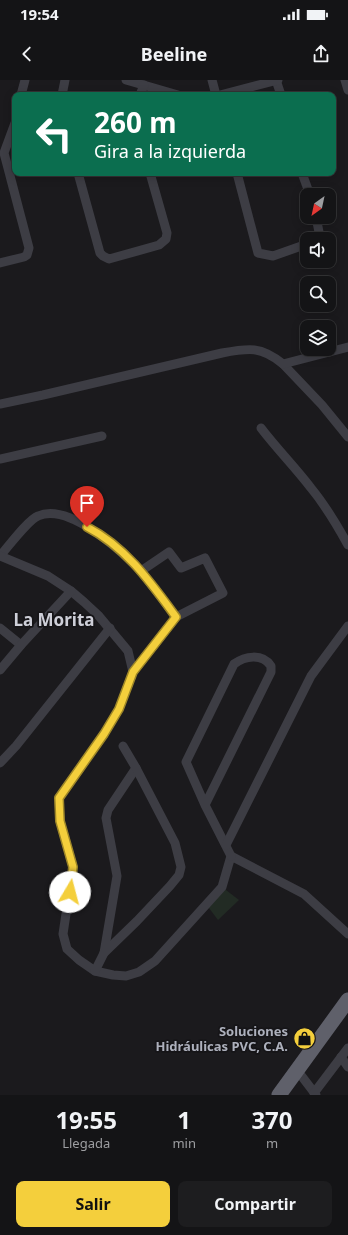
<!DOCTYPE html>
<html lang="es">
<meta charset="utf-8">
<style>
body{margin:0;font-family:"Noto Sans",sans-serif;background:#1d1d1f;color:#f1f3f6;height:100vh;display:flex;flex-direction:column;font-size:15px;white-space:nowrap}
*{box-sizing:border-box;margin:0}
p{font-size:13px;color:#9d9ea1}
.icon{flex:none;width:22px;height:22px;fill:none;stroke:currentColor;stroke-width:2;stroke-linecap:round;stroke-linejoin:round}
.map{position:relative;height:1015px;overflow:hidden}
.sheet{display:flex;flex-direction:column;background:#141416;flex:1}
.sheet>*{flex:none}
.hud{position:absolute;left:12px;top:12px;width:324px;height:84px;border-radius:8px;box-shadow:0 2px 10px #0003,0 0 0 1px #333335;background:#0b6e4f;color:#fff;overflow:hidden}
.needle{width:26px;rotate:213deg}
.buttons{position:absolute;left:300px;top:108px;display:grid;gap:8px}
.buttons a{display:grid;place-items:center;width:36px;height:36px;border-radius:8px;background:#141416;box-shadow:0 2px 10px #0003,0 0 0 1px #333335;font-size:20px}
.pin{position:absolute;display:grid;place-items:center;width:34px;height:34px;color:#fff;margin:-41px -17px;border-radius:50% 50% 50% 0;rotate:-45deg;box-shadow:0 0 4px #0007}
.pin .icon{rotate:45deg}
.me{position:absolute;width:44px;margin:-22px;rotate:8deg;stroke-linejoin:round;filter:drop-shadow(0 0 3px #0008)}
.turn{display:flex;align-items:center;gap:14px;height:84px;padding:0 16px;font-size:18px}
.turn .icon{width:52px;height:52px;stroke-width:2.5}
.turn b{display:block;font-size:28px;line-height:34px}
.eta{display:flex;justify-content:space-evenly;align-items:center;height:68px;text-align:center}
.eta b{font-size:24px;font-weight:700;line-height:28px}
.primary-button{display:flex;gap:8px;margin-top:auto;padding:8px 16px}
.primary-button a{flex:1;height:46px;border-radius:8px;background:#f4cf3c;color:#111;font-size:16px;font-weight:700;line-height:46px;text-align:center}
.primary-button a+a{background:#1d1d1f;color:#f1f3f6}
.status{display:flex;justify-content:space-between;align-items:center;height:28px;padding:0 20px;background:#141416;direction:ltr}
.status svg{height:11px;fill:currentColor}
header{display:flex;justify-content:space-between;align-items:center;height:52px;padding:0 16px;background:#141416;font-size:18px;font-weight:700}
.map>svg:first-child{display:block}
.green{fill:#222b24}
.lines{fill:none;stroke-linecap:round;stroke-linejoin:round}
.minor{stroke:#3d3d44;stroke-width:9}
.trunk{stroke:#5f606a;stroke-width:15}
.route-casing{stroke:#9f8727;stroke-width:10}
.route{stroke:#f4cf3c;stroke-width:7}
.labels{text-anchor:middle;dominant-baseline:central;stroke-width:3.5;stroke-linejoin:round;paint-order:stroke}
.poi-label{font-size:13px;font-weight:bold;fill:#adb0bc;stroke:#161518;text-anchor:end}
.district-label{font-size:17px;font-weight:bold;fill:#cecfd8;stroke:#161518}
</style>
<div class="status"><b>19:54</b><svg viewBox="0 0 49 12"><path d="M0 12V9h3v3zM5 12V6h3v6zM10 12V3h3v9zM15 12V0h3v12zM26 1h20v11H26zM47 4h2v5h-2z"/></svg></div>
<header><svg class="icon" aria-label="back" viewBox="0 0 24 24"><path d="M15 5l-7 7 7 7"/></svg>Beeline<svg class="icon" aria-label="share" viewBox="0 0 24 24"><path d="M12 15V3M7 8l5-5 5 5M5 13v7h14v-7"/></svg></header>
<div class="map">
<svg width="348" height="1015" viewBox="0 0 348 1015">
<rect width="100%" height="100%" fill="#1b1a1d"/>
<!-- green -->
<path class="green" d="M222,807L239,820L218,840L206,824Z"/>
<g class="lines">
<!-- minor -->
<g class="minor">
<path d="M126,0L178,15"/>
<path d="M212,0L216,15"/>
<path d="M276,0L281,15"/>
<path d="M345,0L348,10"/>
<path d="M21,15L25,0"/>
<path d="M62,15L65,0"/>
<path d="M140,15L144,5"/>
<path d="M220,15L278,0"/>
<path d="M78,93L100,173L103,176L109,179L159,165L166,159L167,153L150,93"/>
<path d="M237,93L258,173L273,176L307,164"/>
<path d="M302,93L310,115"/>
<path d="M315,159L319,152L316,137"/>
<path d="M0,183L24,177L27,175L29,168L4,73L15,43"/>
<path d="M283,284L322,325L348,357"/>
<path d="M0,324L43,315L222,273C249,268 261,266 283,284L348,267"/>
<path d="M261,348C277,369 295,387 311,408C325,425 337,445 348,465"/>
<path d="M0,379L102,356"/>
<path d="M0,476C8,467 28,440 38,436C69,422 121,471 141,491L169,472L181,488L205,478L223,513L176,537L133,592L119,629L104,654L59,718L60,741L73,787L63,854L67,869L79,880L95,891L113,895L126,896L139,892L155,881L222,807L231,776L304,814L348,854"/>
<path d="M0,476L48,496L71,511L84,522L98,535L128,571L133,592"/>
<path d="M141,491L176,537"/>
<path d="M0,548L21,565"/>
<path d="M0,590L21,565L71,511"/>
<path d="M0,683L16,666L110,548"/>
<path d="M205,725L271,592V586C262,573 245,576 234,584L186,682L205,725L231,776"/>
<path d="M226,765L311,596L348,546"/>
<path d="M104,873L117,796L106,738L108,730L136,688"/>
<path d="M95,891L104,873L137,841L170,806L179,795L181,787L175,763L136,688L123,666"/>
<path d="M341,977L348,987"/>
<path d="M297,990L316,1015"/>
<path d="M314,1013L348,968"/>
</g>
<!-- trunk -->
<path class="trunk" d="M279,1015L348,920"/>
</g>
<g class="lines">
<defs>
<path id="route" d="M70,812L73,787L60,741L59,718L104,654L119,629L133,592L176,537C151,503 126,467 87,447"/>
</defs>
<!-- route casing -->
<use href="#route" class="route-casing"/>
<!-- route -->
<use href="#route" class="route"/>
</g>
<!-- icons -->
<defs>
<symbol id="shop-disc" viewBox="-11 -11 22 22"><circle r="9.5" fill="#f4cf3c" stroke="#161518"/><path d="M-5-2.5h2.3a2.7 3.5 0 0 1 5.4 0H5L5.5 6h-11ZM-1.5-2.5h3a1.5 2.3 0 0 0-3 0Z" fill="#111"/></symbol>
</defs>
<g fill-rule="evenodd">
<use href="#shop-disc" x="292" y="946" width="25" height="25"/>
</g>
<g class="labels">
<!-- poi labels -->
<g class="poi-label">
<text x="288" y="951">Soluciones<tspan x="288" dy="15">Hidráulicas PVC, C.A.</tspan></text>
</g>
<!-- district labels -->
<g class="district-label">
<text x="54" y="539">La Morita</text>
</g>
</g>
</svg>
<div class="buttons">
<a><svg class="needle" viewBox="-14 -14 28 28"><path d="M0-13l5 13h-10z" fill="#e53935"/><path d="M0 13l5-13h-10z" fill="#9d9ea1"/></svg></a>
<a><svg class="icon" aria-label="sound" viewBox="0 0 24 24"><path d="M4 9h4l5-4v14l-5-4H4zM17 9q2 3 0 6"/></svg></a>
<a><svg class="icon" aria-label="search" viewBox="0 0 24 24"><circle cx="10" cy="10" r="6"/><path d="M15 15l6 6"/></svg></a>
<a><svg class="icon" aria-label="layers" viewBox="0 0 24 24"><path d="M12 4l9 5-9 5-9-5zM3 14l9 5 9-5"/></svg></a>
</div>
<div class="pin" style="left:87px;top:447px;background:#d93025"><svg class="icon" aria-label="arrive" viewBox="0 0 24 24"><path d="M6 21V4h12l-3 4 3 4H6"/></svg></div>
<svg class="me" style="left:70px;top:812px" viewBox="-20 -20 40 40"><circle r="19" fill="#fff"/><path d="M0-13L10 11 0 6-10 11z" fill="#f4cf3c"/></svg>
<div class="hud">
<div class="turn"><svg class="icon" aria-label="left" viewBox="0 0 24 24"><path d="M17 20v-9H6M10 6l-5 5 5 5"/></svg><div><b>260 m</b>Gira a la izquierda</div></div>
</div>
</div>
<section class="sheet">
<div class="eta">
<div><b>19:55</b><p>Llegada</p></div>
<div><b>1</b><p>min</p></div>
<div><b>370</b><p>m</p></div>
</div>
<div class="primary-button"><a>Salir</a><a>Compartir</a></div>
</section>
